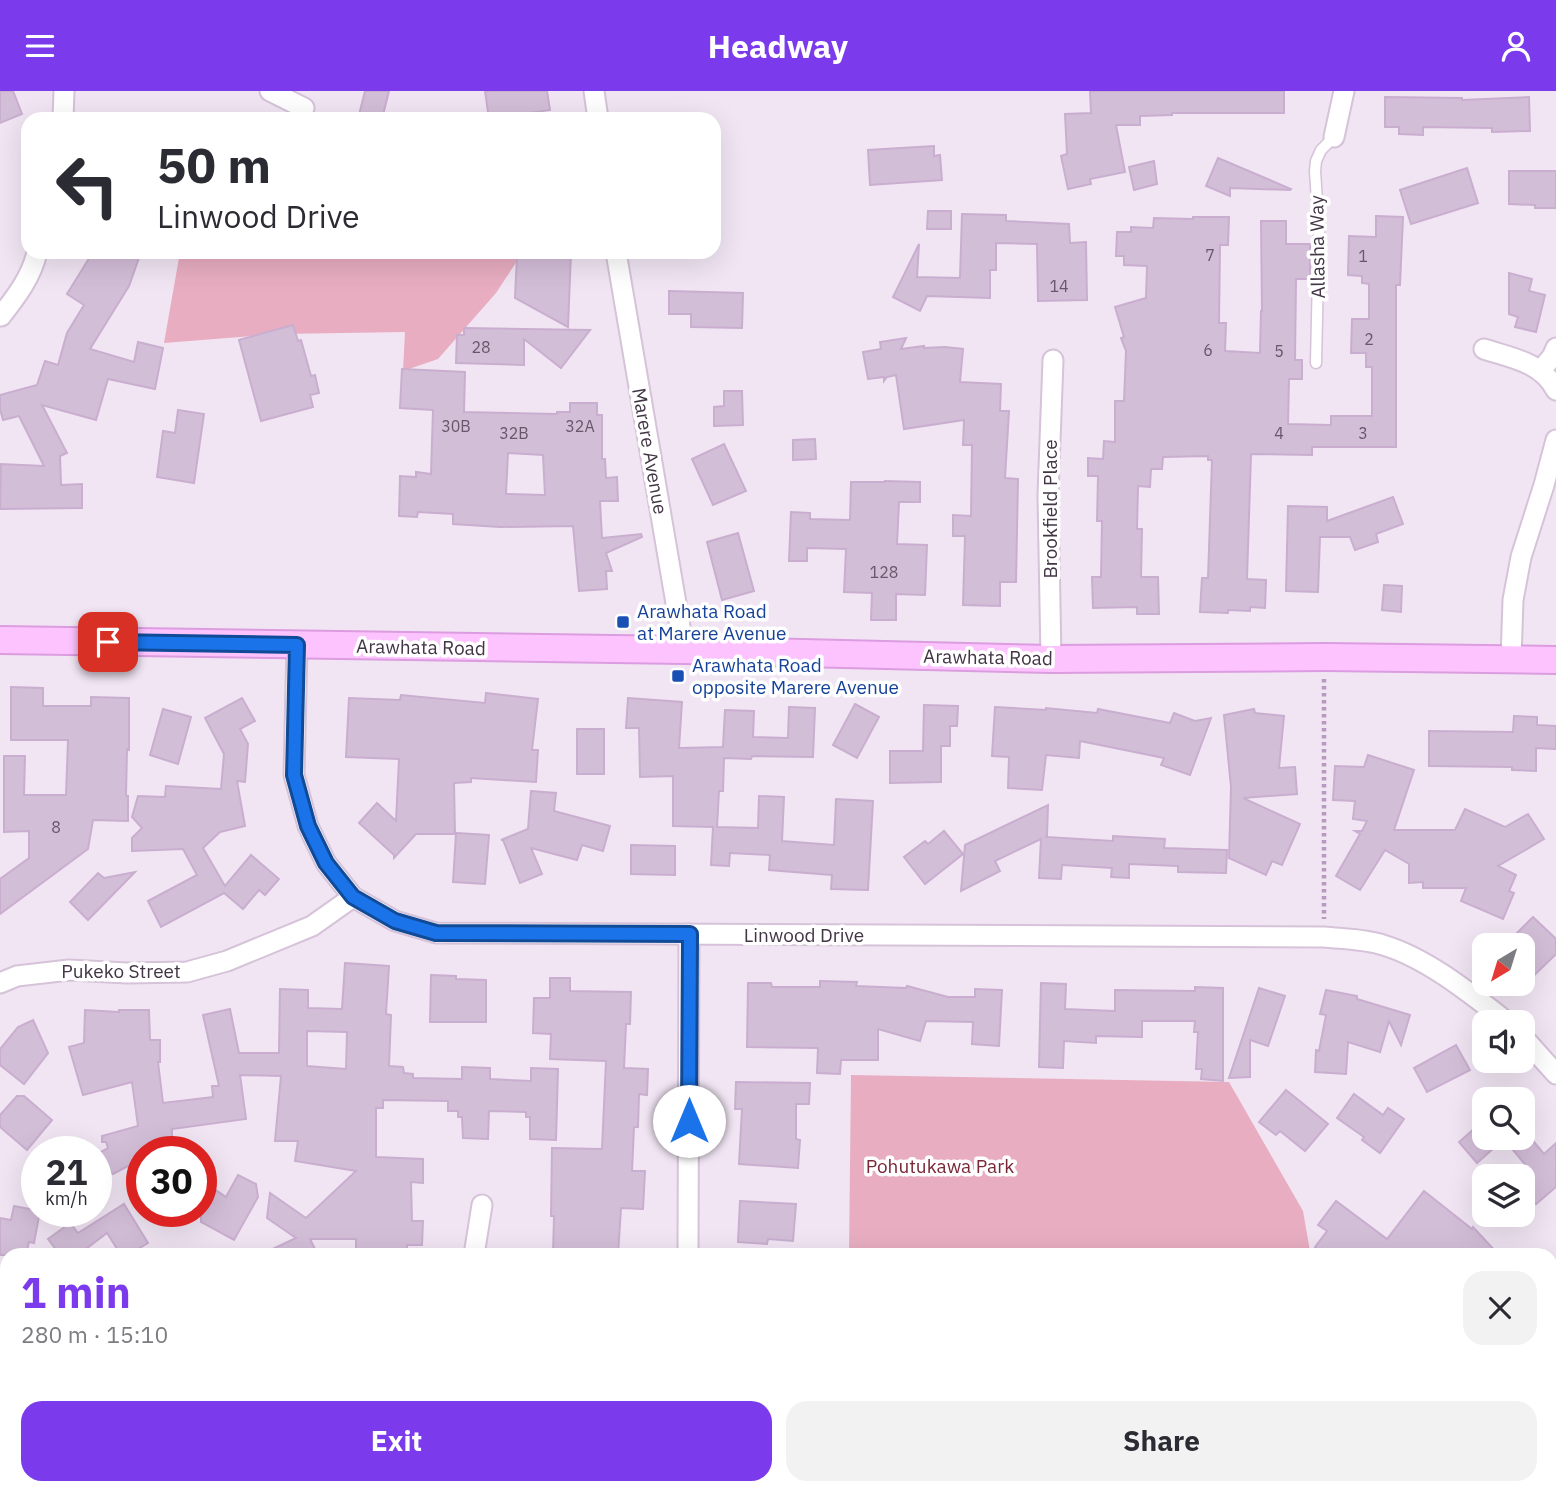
<!DOCTYPE html>
<meta charset="utf-8">
<style>
body{margin:0;font-family:"IBM Plex Sans",sans-serif;background:#f2f2f3;color:#2b2b33;height:100vh;display:flex;flex-direction:column;font-size:26px;white-space:nowrap}
*{box-sizing:border-box;margin:0}
p{font-size:23px;color:#7c7c81}
.icon{flex:none;width:38px;height:38px;fill:none;stroke:currentColor;stroke-width:2;stroke-linecap:round;stroke-linejoin:round}
.map{position:relative;flex:1;overflow:hidden}
.drawer{position:absolute;left:0px;top:1157px;width:1558px;height:247px;display:flex;flex-direction:column;background:#fff;border-radius:21px 21px 0 0;box-shadow:0 7px 28px #0002}
.drawer>*{flex:none}
.hud{position:absolute;left:21px;top:21px;width:700px;height:147px;border-radius:21px;box-shadow:0 7px 28px #0002;background:#fff;color:#2b2b33;overflow:hidden}
.needle{width:46px;rotate:218deg}
.controls{position:absolute;left:1472px;top:842px;display:grid;gap:14px}
.controls a{display:grid;place-items:center;width:63px;height:63px;border-radius:14px;background:#fff;box-shadow:0 7px 28px #0002;font-size:35px}
.speed{position:absolute;left:21px;top:1045px;display:flex;gap:14px;font-size:35px;font-weight:700;text-align:center}
.speed>*{display:grid;place-content:center;width:91px;height:91px;border-radius:50%;background:#fff;box-shadow:0 7px 28px #0002;line-height:1}
.speed small{font-size:18px;font-weight:400}
.speed .limit{border:10px solid #d22;background:#fff;color:#111}
.pin{position:absolute;display:grid;place-items:center;width:60px;height:60px;color:#fff;margin:-30px;border-radius:14px;box-shadow:0 4px 10px #0006}
.me{position:absolute;width:77px;margin:-38px;rotate:0deg;stroke-linejoin:round;filter:drop-shadow(0 0 5px #0008)}
.turn{display:flex;align-items:center;gap:24px;height:147px;padding:0 21px;font-size:32px}
.turn .icon{width:91px;height:91px;stroke-width:2.5}
.turn b{display:block;font-size:49px;line-height:60px}
.round{display:grid;place-items:center;flex:none;width:74px;height:74px;border-radius:21px;background:#f2f2f3}
.head{display:flex;align-items:center;justify-content:space-between;height:119px;padding:0 21px}
h1{font-size:42px;font-weight:800;line-height:52px;color:#7c3aed}
.primary-button{display:flex;gap:14px;margin-top:auto;padding:14px 21px}
.primary-button a{flex:1;height:80px;border-radius:21px;background:#7c3aed;color:#fff;font-size:28px;font-weight:800;line-height:80px;text-align:center}
.primary-button a+a{background:#f2f2f3;color:#2b2b33}
header{display:flex;justify-content:space-between;align-items:center;height:91px;padding:0 21px;background:#7c3aed;color:#fff;font-size:32px;font-weight:800}
.map>svg:first-child{display:block}
.green{fill:#e8adc1}
.building{fill:#d3bed8;stroke:#c9aecf;stroke-width:2;fill-rule:evenodd}
.lines{fill:none;stroke-linecap:round;stroke-linejoin:round}
.service-casing{stroke:#d6c2d9;stroke-width:13}
.minor-casing{stroke:#d6c2d9;stroke-width:23}
.secondary-casing{stroke:#dc9ce0;stroke-width:30}
.path{stroke:#ba99c0;stroke-width:4.5;stroke-dasharray:3.5 3.5;stroke-linecap:butt}
.service{stroke:#fff;stroke-width:10}
.minor{stroke:#fff;stroke-width:19}
.secondary{stroke:#fdc3ff;stroke-width:26}
.route-casing{stroke:#114b97;stroke-width:18}
.route{stroke:#1a73e8;stroke-width:12}
.transit-dot{fill:#1a4fb4;stroke:#fff;stroke-width:2.5}
.labels{text-anchor:middle;dominant-baseline:central;stroke-width:7;stroke-linejoin:round;paint-order:stroke}
.number-label{font-size:16px;fill:#66576a}
.street-label{font-size:19px;fill:#423545;stroke:#fff}
.transit-label{font-size:19px;fill:#164399;stroke:#fff;text-anchor:start}
.park-label{font-size:19px;fill:#782736;stroke:#fff}
</style>
<header><svg class="icon" aria-label="menu" viewBox="0 0 24 24"><path d="M4 6h16M4 12h16M4 18h16"/></svg>Headway<svg class="icon" aria-label="person" viewBox="0 0 24 24"><circle cx="12" cy="8" r="4"/><path d="M4 21q1-7 8-7t8 7"/></svg></header>
<div class="map">
<svg width="1556" height="1402" viewBox="0 0 1556 1402">
<rect width="100%" height="100%" fill="#f1e5f3"/>
<!-- green -->
<g class="green">
<path d="M180,161H582L521,164L496,202L438,268L403,280L405,241L279,243L164,252Z"/>
<path d="M851,984L1229,991L1303,1120L1310,1160L1313,1164H849Z"/>
<path d="M1191,1397L1192,1402H990L989,1397Z"/>
</g>
<!-- building -->
<g class="building">
<path d="M0,0H13L22,23L0,32Z"/>
<path d="M365,0H389L382,28H358Z"/>
<path d="M485,0H547L550,19L489,28Z"/>
<path d="M1090,0H1284V22H1172V24L1140,25V34H1116L1125,81L1090,88L1091,93L1068,98L1061,65L1067,63L1065,23L1091,22Z"/>
<path d="M1385,6L1462,7V9L1529,6L1530,40L1492,41V37L1423,36V44L1399,43V36H1385Z"/>
<path d="M934,55V65L940,64L942,89L870,94L868,59Z"/>
<path d="M1218,67L1291,98L1290,99L1230,97V105L1206,95Z"/>
<path d="M1154,70L1157,93L1134,99L1129,76Z"/>
<path d="M1467,77L1478,112L1411,133L1400,99Z"/>
<path d="M1509,80H1556V117H1535V114L1509,113Z"/>
<path d="M928,120H951V138H927Z"/>
<path d="M962,123L1006,124V130L1069,133L1070,152L1086,151L1087,209L1038,210L1037,153L996,152V179H990V207L927,205L920,220L893,206L919,153L917,186L960,187Z"/>
<path d="M1376,125L1403,126L1400,194H1396V356H1312V364L1251,363L1247,488L1266,489L1265,517L1250,516V520L1228,519V522L1200,521L1202,487H1208L1212,369H1208V365L1163,366L1162,378H1151L1150,396L1138,395L1137,438H1142L1141,486H1158L1159,523H1137V516L1093,517L1092,486H1101L1102,430H1097L1098,385H1088V367L1103,368L1104,350L1115,351V310H1124L1126,260L1121,247L1124,246L1115,216L1146,207L1147,175L1124,174V165H1116L1117,141H1131V136L1153,137L1154,127L1193,128V126H1229L1228,154H1220L1219,232H1226L1225,260L1260,262L1261,220H1262L1261,130H1286V153H1310V188H1296L1295,269H1302V288H1289L1288,333L1331,334V325H1372V276H1366V262H1351L1352,228H1369V193L1362,192V185L1348,184L1349,145L1376,146Z"/>
<path d="M93,161H141L129,195L90,258L134,271L138,251L163,257L155,298L108,288L96,329L42,314L67,362L60,365L61,394L82,393V417L0,418L1,373L44,375L19,325L3,329L0,318V304L37,294L45,270L58,274L67,242L84,214L67,203Z"/>
<path d="M530,161H571L568,236L515,207L517,165H530Z"/>
<path d="M1509,182L1532,188L1529,200L1545,204L1536,241L1515,236L1518,226L1509,223Z"/>
<path d="M669,200L743,202L742,237L691,236V223H669Z"/>
<path d="M293,234L298,250L301,249L311,285L315,284L319,302L310,304L313,316L261,330L239,249Z"/>
<path d="M464,237L524,238L590,239L561,277L524,248V274L456,272L457,244H464Z"/>
<path d="M906,247L901,258L924,255V257L945,256L963,258L960,291L1001,293L1000,320H1009L1005,387L1018,388L1016,491H1000V515L963,514L965,445H953V424L971,425L972,354H963L964,329L904,338L896,284L887,286L884,290V286L868,288L863,261L881,258L880,251Z"/>
<path d="M402,278L465,281L464,321L557,323V321H570V312H597V324H602V368H605L606,387L617,386L618,410H600L602,447L641,443L642,446L606,462L612,480H606L607,498L579,500L573,435L500,436L453,433V423L418,421L417,426L399,425L400,385L416,386V381L431,383L433,319L400,317ZM508,362L543,364L545,404L506,403Z"/>
<path d="M724,300H742L743,334L714,335V316L724,315Z"/>
<path d="M178,319L204,323L194,392L157,386L163,340L175,342Z"/>
<path d="M815,348L816,368L793,369V349Z"/>
<path d="M724,353L746,400L713,414L692,368Z"/>
<path d="M885,390L920,391V411H899L897,453L927,454L925,504L896,503V529H871L872,502L844,501L846,458L807,457V470H789L791,421L810,422V428L850,429L851,391H885Z"/>
<path d="M1393,406L1403,433L1376,443L1378,451L1355,459L1350,446H1320L1318,501L1286,500L1288,415L1327,416V430Z"/>
<path d="M738,442L754,500L722,509L707,451Z"/>
<path d="M1384,494L1402,495L1401,521L1382,519Z"/>
<path d="M11,596L43,597V615H91V606L129,607V659L127,658L126,705H128V730L93,729L88,758L0,823V788L29,767V740L4,741V665H25L24,704H66L68,649H11Z"/>
<path d="M486,602L538,608L532,659H538L536,691L471,687V691L454,692L455,743H416L394,767V764L359,732L377,712L396,730L399,668L346,666L349,607L400,609L401,604L485,612Z"/>
<path d="M242,607L255,630L240,638L248,653L245,691L237,690L245,735L220,741L203,757L225,795L251,764L279,788L265,804L259,799L243,818L224,802L161,836L148,810L197,784L183,758L132,760V747L142,737L132,726L138,705L165,706L166,695L221,698L224,663L205,627Z"/>
<path d="M628,607L682,611L679,657L723,656L725,619L754,620L753,646L788,647L789,616L815,617L813,666L752,665L751,668L724,667L723,700H719L717,736L758,737L759,705L784,706L782,750L834,754L836,708L873,710L868,799L831,798L832,784L769,779L770,764L730,762L729,775L711,774L713,736L673,735V685L640,686L639,637H626Z"/>
<path d="M855,613L879,626L857,667L833,654Z"/>
<path d="M924,614L958,615L957,635H950V655H941V691L890,692V660H923Z"/>
<path d="M995,616L1046,619V617L1097,622L1098,618L1170,632L1174,622L1195,630L1211,627L1190,684L1161,674L1164,667L1080,650L1079,667L1046,664L1042,699L1008,697L1009,666L992,665Z"/>
<path d="M163,618L191,626L178,673L150,664Z"/>
<path d="M1254,618L1255,622L1284,625L1279,677L1295,676L1297,703L1243,707L1300,733L1282,774L1272,770L1266,784L1229,767L1231,696L1224,624Z"/>
<path d="M1514,625L1537,626V634L1556,635V658L1536,657V680L1512,679V676L1429,675V640L1513,641Z"/>
<rect x="577" y="638" width="27" height="45"/>
<path d="M1368,664L1414,679L1394,739H1455L1465,718L1505,736L1528,723L1544,748L1498,775L1516,784L1509,800L1514,802L1503,828L1461,810L1466,797H1423V791L1409,792V773L1385,759L1360,799L1336,785L1360,743L1355,740H1362L1367,730L1353,728L1355,710L1333,709L1335,675L1364,676Z"/>
<path d="M531,700L556,702L554,720L610,735L603,760L582,754L577,769L531,757L542,783L520,792L503,749H501L528,738Z"/>
<path d="M1048,714L1047,745L1046,746L1113,750V745L1165,748L1164,757L1227,759L1226,782L1178,781V775L1129,773V787L1111,786L1112,777L1062,774L1061,788L1039,787L1041,748L995,770L1000,780L961,800L965,754Z"/>
<path d="M944,740L963,763L925,793L904,766L925,750L928,753Z"/>
<path d="M456,742L489,744L485,793L453,791Z"/>
<path d="M631,754L675,755V784L631,783Z"/>
<path d="M135,781L88,829L70,811L98,782L104,787Z"/>
<path d="M1533,826L1556,848V863L1522,896V854H1505Z"/>
<path d="M345,872L389,875L386,923L391,924L389,975L403,976L404,982L413,983V987L462,988V976L490,977V988L531,990V977L558,978L556,1049L530,1048V1026H526V1021L489,1020L488,1048L463,1047L462,1026H458V1020H448V1010L383,1009V1017H376V1066L423,1068V1092L411,1091L412,1130H423L422,1154H407V1164H361V1160L356,1159V1148H310L318,1164H260L296,1147L267,1127L270,1102L306,1127L356,1080L295,1070L298,1050H275L281,985L240,984L246,1028L172,1038V1049L193,1060H142V1075H128L113,1083L103,1076L99,1062L108,1057L106,1051H102V1045L138,1035L132,991L83,1004L69,956L84,952L85,919L119,921V919H149L150,949H160V971H158L163,1012L213,1006L212,995H219L203,924L230,918L239,962H279L280,898L308,899V917L342,918ZM307,940L347,941L346,978L307,975Z"/>
<path d="M431,884L456,885V888L486,889V931H430Z"/>
<path d="M550,887H570V900L631,901L630,933H626L624,977L648,978L647,1004L639,1003L638,1036H634L632,1080H645L643,1118L621,1117L618,1164H553L554,1125H551L552,1057L602,1058L606,970L550,968L551,943L533,942L534,907H550Z"/>
<path d="M820,890L857,891L856,895L906,897L907,895L948,906H975V898L1002,899L999,955L972,953L973,931L926,930L920,950L878,938V969H841L840,983L817,982L818,957L747,956L748,892H771L772,896H820Z"/>
<path d="M1041,892L1066,893L1065,918L1115,920V899L1195,900V896L1223,897V990L1201,988L1202,978H1196L1198,941H1194L1195,930H1142V946L1096,945V952L1064,950L1063,977L1039,976Z"/>
<path d="M1259,897L1285,905L1268,955L1250,949V986L1229,987Z"/>
<path d="M1326,899L1357,905V908L1410,924L1401,954L1389,930L1380,961L1348,951L1346,983L1315,981L1316,959L1319,960L1326,924L1320,923Z"/>
<path d="M33,929L48,962L24,993L0,974V958L18,936Z"/>
<path d="M1456,954L1470,979L1427,1001L1414,977Z"/>
<path d="M736,991L810,992L809,1013H796V1048L800,1049L798,1077L739,1073L742,1018H735Z"/>
<path d="M1286,999L1328,1033L1305,1060L1280,1040L1276,1044L1259,1031Z"/>
<path d="M1354,1003L1383,1024L1388,1017L1404,1028L1380,1062L1362,1049L1364,1046L1337,1027Z"/>
<path d="M17,1005H24L52,1029L27,1059L0,1036V1024Z"/>
<path d="M1484,1029V1046H1530L1544,1063L1556,1052V1096L1536,1113L1522,1098V1082L1528,1077L1504,1048L1477,1072L1459,1051Z"/>
<path d="M238,1084L256,1093L258,1106L234,1149L201,1131V1089L226,1106Z"/>
<path d="M1424,1100L1472,1138L1473,1136L1499,1164H1325L1315,1156L1327,1140L1318,1134L1336,1110L1387,1148Z"/>
<path d="M740,1110L796,1113L793,1150L768,1148L767,1153L738,1151Z"/>
<path d="M124,1113L148,1152L128,1164H121L107,1142L78,1164H60L48,1148L70,1132L78,1142Z"/>
<path d="M14,1115L40,1120L34,1152L29,1151L26,1164H0V1127L11,1129Z"/>
</g>
<g class="lines">
<defs>
<path id="service" d="M1316,272L1319,139L1315,80L1316,70L1321,59L1334,46"/>
<g id="minor">
<path d="M270,0L304,17"/>
<path d="M594,0L598,28"/>
<path d="M63,28L64,0"/>
<path d="M1334,46L1344,0"/>
<path d="M616,161L684,559"/>
<path d="M1,225C16,206 32,185 37,161"/>
<path d="M1484,258C1511,267 1542,271 1556,299"/>
<path d="M1540,280L1552,266L1556,257"/>
<path d="M297,554L294,684L308,735L326,772L353,806L395,830L436,842L1324,846C1343,848 1365,848 1383,854C1427,867 1471,903 1507,931"/>
<path d="M1051,568L1048,404L1053,269"/>
<path d="M1511,568L1513,509L1521,466L1544,394L1556,349"/>
<path d="M0,892L17,885L69,879L127,882L187,881L227,870L312,835L353,806"/>
<path d="M1522,945L1556,983"/>
<path d="M474,1164L482,1114"/>
<path d="M688,1164L689,843"/>
<path d="M1550,1311L1556,1304"/>
<path d="M0,1341L7,1347"/>
<path d="M68,1396L75,1402"/>
<path d="M1467,1402L1474,1396"/>
</g>
<path id="secondary" d="M0,549L684,559L1051,568L1324,566L1556,569"/>
</defs>
<!-- service casing -->
<use href="#service" class="service-casing"/>
<!-- minor casing -->
<use href="#minor" class="minor-casing"/>
<!-- secondary casing -->
<use href="#secondary" class="secondary-casing"/>
<!-- path -->
<path class="path" d="M1324,588V828"/>
<!-- service -->
<use href="#service" class="service"/>
<!-- minor -->
<use href="#minor" class="minor"/>
<!-- secondary -->
<use href="#secondary" class="secondary"/>
</g>
<g class="lines">
<defs>
<path id="route" d="M108,551L297,554L294,684L308,735L326,772L353,806L395,830L436,842L690,843L689,1030"/>
</defs>
<!-- route casing -->
<use href="#route" class="route-casing"/>
<!-- route -->
<use href="#route" class="route"/>
</g>
<!-- markers -->
<g class="transit-dot">
<rect x="616" y="524" width="14" height="14" rx="3.5"/>
<rect x="671" y="578" width="14" height="14" rx="3.5"/>
</g>
<g class="labels">
<!-- number labels -->
<g class="number-label">
<text x="1210" y="164">7</text>
<text x="1363" y="165">1</text>
<text x="1059" y="195">14</text>
<text x="1369" y="248">2</text>
<text x="481" y="256">28</text>
<text x="1208" y="259">6</text>
<text x="1279" y="260">5</text>
<text x="456" y="335">30B</text>
<text x="580" y="335">32A</text>
<text x="514" y="342">32B</text>
<text x="1279" y="342">4</text>
<text x="1363" y="342">3</text>
<text x="884" y="481">128</text>
<text x="56" y="736">8</text>
</g>
<!-- street labels -->
<g class="street-label">
<text transform="translate(1317 156) rotate(-91)">Allasha Way</text>
<text transform="translate(650 360) rotate(80)">Marere Avenue</text>
<text transform="translate(1050 418) rotate(-90)">Brookfield Place</text>
<text transform="translate(421 556) rotate(1)">Arawhata Road</text>
<text transform="translate(988 566) rotate(1)">Arawhata Road</text>
<text x="804" y="844">Linwood Drive</text>
<text x="121" y="880">Pukeko Street</text>
</g>
<!-- transit labels -->
<g class="transit-label">
<text x="637" y="520">Arawhata Road<tspan x="637" dy="22">at Marere Avenue</tspan></text>
<text x="692" y="574">Arawhata Road<tspan x="692" dy="22">opposite Marere Avenue</tspan></text>
</g>
<!-- park labels -->
<g class="park-label">
<text x="940" y="1075">Pohutukawa Park</text>
</g>
</g>
</svg>
<div class="controls">
<a><svg class="needle" viewBox="-14 -14 28 28"><path d="M0-13l5 13h-10z" fill="#e53935"/><path d="M0 13l5-13h-10z" fill="#7c7c81"/></svg></a>
<a><svg class="icon" aria-label="sound" viewBox="0 0 24 24"><path d="M4 9h4l5-4v14l-5-4H4zM17 9q2 3 0 6"/></svg></a>
<a><svg class="icon" aria-label="search" viewBox="0 0 24 24"><circle cx="10" cy="10" r="6"/><path d="M15 15l6 6"/></svg></a>
<a><svg class="icon" aria-label="layers" viewBox="0 0 24 24"><path d="M12 4l9 5-9 5-9-5zM3 14l9 5 9-5"/></svg></a>
</div>
<div class="speed"><div>21<small>km/h</small></div><div class="limit">30</div></div>
<div class="pin" style="left:108px;top:551px;background:#d93025"><svg class="icon" aria-label="arrive" viewBox="0 0 24 24"><path d="M6 21V4h12l-3 4 3 4H6"/></svg></div>
<svg class="me" style="left:689px;top:1030px" viewBox="-20 -20 40 40"><circle r="19" fill="#fff"/><path d="M0-13L10 11 0 6-10 11z" fill="#1a73e8"/></svg>
<div class="hud">
<div class="turn"><svg class="icon" aria-label="left" viewBox="0 0 24 24"><path d="M17 20v-9H6M10 6l-5 5 5 5"/></svg><div><b>50 m</b>Linwood Drive</div></div>
</div>
<section class="drawer">
<div class="head"><div><h1>1 min</h1><p>280 m · 15:10</p></div><a class="round"><svg class="icon" aria-label="close" viewBox="0 0 24 24"><path d="M6 6l12 12M18 6L6 18"/></svg></a></div>
<div class="primary-button"><a>Exit</a><a>Share</a></div>
</section>
</div>
